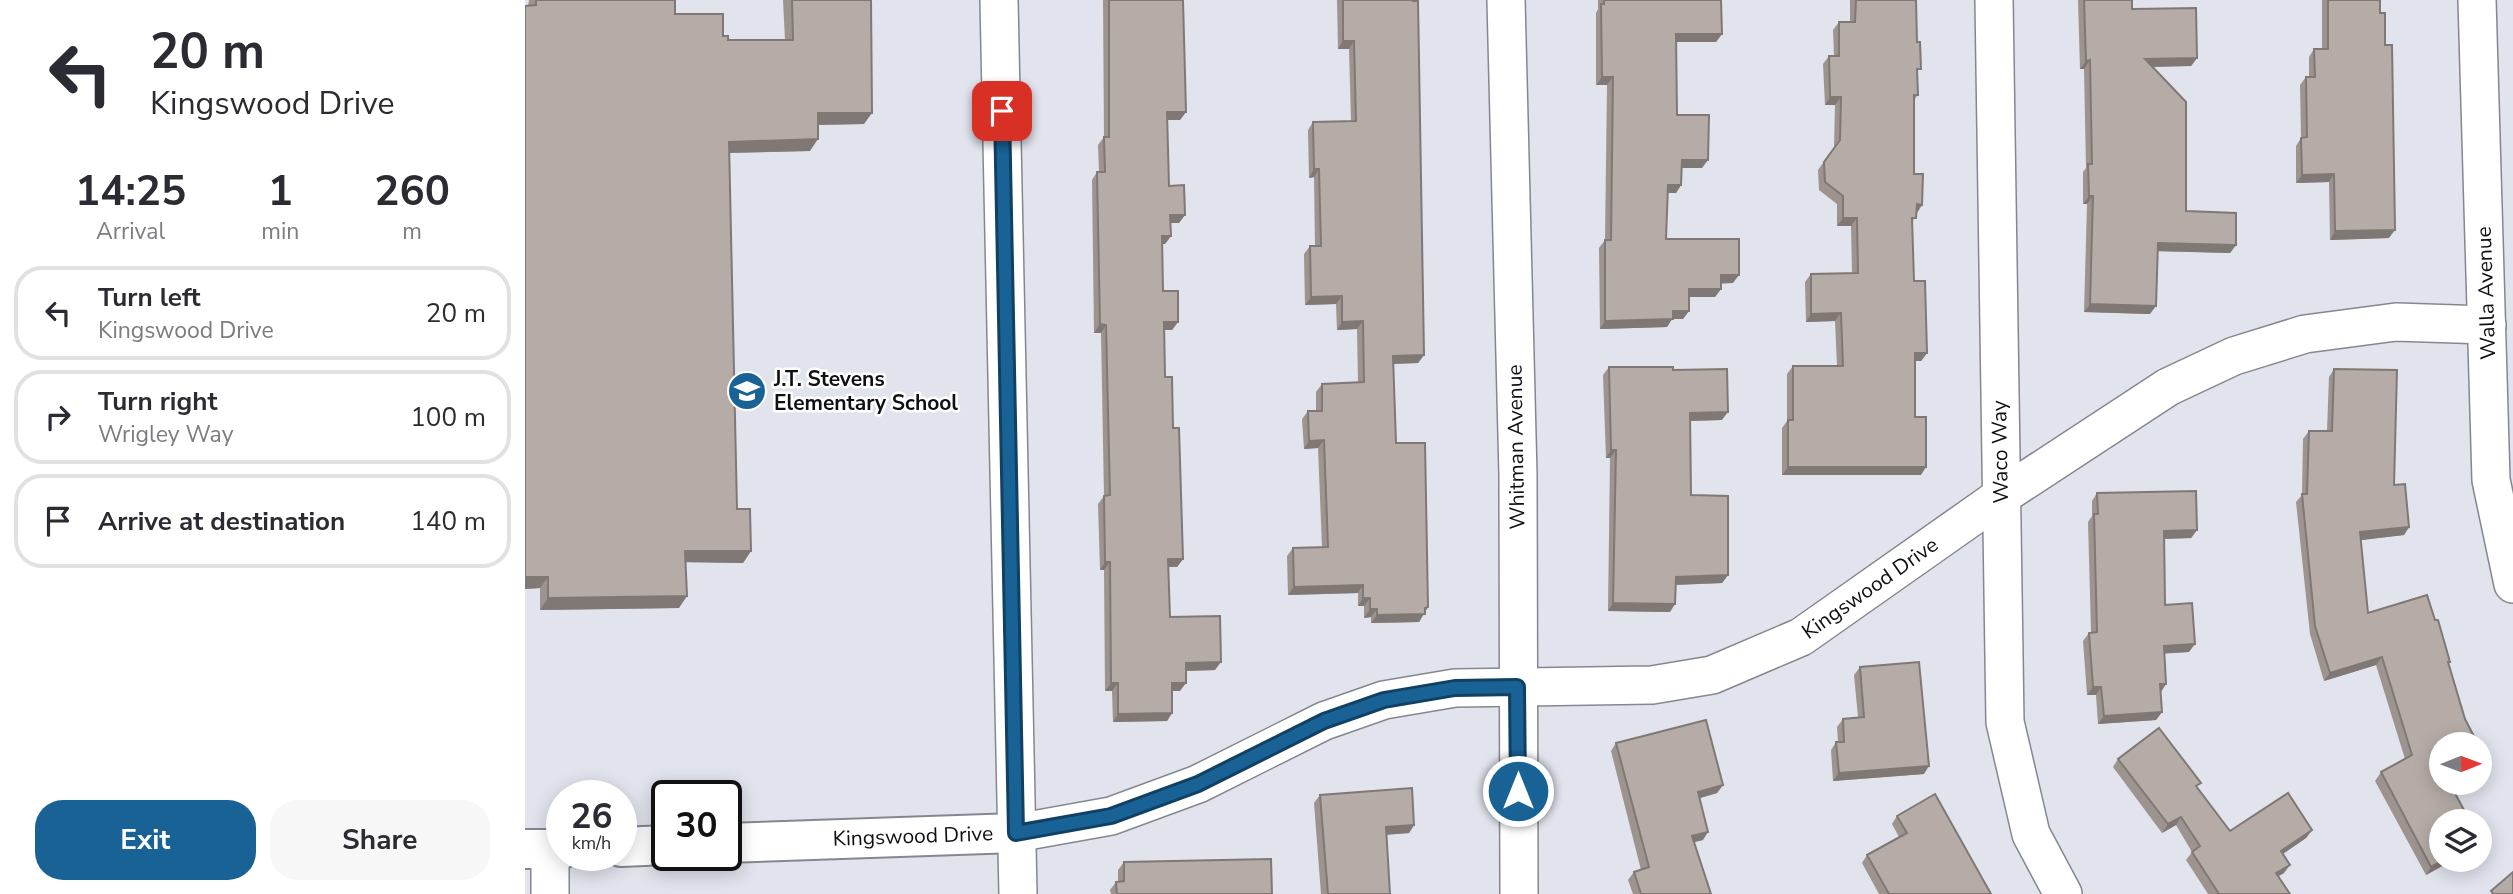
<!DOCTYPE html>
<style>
body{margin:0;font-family:"Nunito Sans",sans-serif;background:#f7f7f7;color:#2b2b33;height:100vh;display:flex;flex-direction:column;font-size:26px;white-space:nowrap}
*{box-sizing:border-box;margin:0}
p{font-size:23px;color:#7c7c81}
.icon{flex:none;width:38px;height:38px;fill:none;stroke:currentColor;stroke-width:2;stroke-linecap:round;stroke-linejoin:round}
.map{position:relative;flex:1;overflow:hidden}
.sheet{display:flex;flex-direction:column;background:#fff;width:525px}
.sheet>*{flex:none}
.hud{background:#fff;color:#2b2b33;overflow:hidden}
.needle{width:46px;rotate:89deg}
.fabs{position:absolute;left:1904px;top:732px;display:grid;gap:14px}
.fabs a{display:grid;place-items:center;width:63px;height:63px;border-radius:50%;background:#fff;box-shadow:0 4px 18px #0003;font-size:35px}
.speed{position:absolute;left:21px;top:780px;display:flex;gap:14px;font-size:35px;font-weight:700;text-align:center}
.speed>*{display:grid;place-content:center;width:91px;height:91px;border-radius:50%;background:#fff;box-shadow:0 4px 18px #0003;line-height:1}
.speed small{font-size:18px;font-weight:400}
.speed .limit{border:4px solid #111;border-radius:10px;background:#fff;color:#111}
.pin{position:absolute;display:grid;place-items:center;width:60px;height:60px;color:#fff;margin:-30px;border-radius:14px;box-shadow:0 4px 10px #0006}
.me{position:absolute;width:77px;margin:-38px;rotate:0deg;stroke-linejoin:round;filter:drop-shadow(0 0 5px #0008)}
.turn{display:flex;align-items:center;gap:24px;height:147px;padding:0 35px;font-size:32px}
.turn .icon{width:91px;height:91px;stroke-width:2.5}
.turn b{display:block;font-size:49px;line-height:60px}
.eta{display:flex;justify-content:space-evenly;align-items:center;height:119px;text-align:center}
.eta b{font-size:42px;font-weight:700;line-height:49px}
.primary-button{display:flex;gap:14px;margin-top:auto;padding:14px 35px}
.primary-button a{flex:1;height:80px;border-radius:28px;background:#196296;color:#fff;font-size:28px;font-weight:700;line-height:80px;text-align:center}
.primary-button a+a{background:#f7f7f7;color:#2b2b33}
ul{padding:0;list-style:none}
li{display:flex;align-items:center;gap:21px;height:94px;margin:0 14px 10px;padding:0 21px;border:4px solid #e1e1e2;border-radius:28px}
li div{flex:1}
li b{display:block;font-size:26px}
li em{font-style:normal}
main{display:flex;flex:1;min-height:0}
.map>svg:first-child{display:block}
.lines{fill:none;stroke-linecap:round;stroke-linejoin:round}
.street-casing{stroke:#858790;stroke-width:40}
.secondary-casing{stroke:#858790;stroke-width:42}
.street{stroke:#fff;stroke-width:37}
.secondary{stroke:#fff;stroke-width:38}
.wall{fill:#9d9490}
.shaded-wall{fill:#7f7875}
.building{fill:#b6aca7;stroke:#7f7875;stroke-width:2}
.route-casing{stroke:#104062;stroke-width:18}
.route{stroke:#196296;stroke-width:12}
.labels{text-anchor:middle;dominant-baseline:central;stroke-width:5;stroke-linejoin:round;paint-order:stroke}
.street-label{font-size:21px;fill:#0f1013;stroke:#fff}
.poi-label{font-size:21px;font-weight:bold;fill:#0f1013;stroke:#fff;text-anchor:start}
</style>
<main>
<section class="sheet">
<div class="hud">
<div class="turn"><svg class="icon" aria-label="left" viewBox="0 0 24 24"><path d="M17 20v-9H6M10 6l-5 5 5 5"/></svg><div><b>20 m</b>Kingswood Drive</div></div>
</div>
<div class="eta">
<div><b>14:25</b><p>Arrival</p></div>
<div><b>1</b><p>min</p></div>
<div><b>260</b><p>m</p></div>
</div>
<ul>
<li><svg class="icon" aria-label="left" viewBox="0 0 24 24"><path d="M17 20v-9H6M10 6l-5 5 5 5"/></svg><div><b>Turn left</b><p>Kingswood Drive</p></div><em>20 m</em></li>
<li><svg class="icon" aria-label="right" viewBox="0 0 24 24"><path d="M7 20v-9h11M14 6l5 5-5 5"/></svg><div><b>Turn right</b><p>Wrigley Way</p></div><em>100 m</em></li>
<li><svg class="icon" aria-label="arrive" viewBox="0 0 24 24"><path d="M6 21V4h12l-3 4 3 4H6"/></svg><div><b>Arrive at destination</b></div><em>140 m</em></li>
</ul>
<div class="primary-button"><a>Exit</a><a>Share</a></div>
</section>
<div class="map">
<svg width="1988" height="894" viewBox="0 0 1988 894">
<rect width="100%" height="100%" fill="#e1e3ed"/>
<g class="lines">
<defs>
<g id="street">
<path d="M474,0L493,894"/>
<path d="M981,0L993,475L994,894"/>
<path d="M1469,0L1480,722L1506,834L1538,894"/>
<path d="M1952,0L1966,480L1988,584"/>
<path d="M491,833L586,816L673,784L799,721L859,700L930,688L1127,685L1187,675L1276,637L1475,497L1643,387L1709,356L1780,334L1871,322L1962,325"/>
<path d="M25,894V849"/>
</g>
<g id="secondary">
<path d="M201,843L491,833"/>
<path d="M96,847L142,845"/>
<path d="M0,849H37"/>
</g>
</defs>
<!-- street casing -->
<use href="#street" class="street-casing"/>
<!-- secondary casing -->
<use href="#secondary" class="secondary-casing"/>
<!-- street -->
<use href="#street" class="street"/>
<!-- secondary -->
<use href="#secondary" class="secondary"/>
</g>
<!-- wall -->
<g class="wall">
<path d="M4,0H150V14L198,36L203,40H260L258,0H346L339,124L293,125L285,151L204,153L212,509L226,551L218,563L160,562L154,608L15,610V588L0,589V6H3Z"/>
<path d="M578,0H658L661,112L655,120H642L644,186L660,215L654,223H646V236L640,244H637L638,291L653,322L647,330H639L640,377L648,428L658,559L652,567H643L645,617L690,670L661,671L655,691H647V713L642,721L588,722L587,691H580L579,570H575L573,504L579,496L576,333H569L567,180L572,172H574L573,145L579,137Z"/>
<path d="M812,0H888L899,355L893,363L868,364L871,443L900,612L894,622L846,623V617L839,618V606H833V593L763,595L762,556L768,548L797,547L793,448L779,449L777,419L783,411H791V392L797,384L833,383L832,329L812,330L811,304L780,305L779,254L785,246H790L789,177L784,178L783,130L788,122L826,121L824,49H813Z"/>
<path d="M1073,0H1196L1197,34L1191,42H1151L1152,115L1177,168H1157L1156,185L1151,193H1143L1141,239L1208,283H1196V289L1190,297H1164V311L1158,319H1147L1142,327L1075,329L1074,248L1080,240L1082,85H1071V13L1073,9Z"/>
<path d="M1325,0H1391L1393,95L1389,100V174L1391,213L1387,224L1389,281L1402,353L1396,361H1390V417L1396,475H1257V428L1262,421V374L1268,366H1312L1310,321L1281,322L1280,282L1286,274L1327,273L1326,226H1312V204L1294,190L1293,170L1309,148L1310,105H1300L1298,64L1304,56H1309L1308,30L1314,22H1325Z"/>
<path d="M1553,0H1607V9L1672,58L1666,66L1627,67L1661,211L1711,245L1705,253L1633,251L1625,314L1559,312L1562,204H1558V172L1561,168L1559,69H1555Z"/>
<path d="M1797,0H1855L1864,238L1805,240L1804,182L1771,183V146L1776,138L1775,85L1781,77H1784V57L1789,49H1797Z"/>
<path d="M1084,367L1148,370L1197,420L1165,421L1166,495L1203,575L1197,583L1151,585L1145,612L1083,611L1085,458H1081L1078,375Z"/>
<path d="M1809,369L1869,485L1884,527L1879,535L1835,540L1843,613L1924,664L1916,782H1942L1928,790L1916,859H1930L1901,875L1850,781L1856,772L1880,759L1851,665L1799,681L1785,634L1771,502L1777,495L1778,439L1784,431H1802L1804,377Z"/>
<path d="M1572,493L1672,530L1666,538L1639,539L1640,605L1664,652L1639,653L1635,692L1637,712L1631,720L1573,724L1571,695H1562L1558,641L1564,633L1566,632L1563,522L1567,516V501Z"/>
<path d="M1335,667L1399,774L1308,781L1306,750L1311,742H1313L1312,727L1318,719L1333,717L1329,675Z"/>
<path d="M1091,743L1198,785L1192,793L1175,798L1178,840L1169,842L1186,894H1108L1103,880L1109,872L1116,870L1086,751Z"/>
<path d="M1593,759L1672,788L1705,831L1787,830L1781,838L1758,854L1759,873L1753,876L1765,894H1683L1661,860L1667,852L1651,825L1637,833L1588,767Z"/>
<path d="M795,795L889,825L884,833L861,835L865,894H796L789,803Z"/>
<path d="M1372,816L1466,894H1354L1337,863L1342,855L1374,837L1367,824Z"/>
<path d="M599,862L747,894H586L585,890L591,882H593V870Z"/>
</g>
<!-- shaded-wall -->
<g class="shaded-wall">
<path d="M1151,34H1197L1191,42H1145Z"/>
<path d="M818,41H829L824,49H813Z"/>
<path d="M1672,58L1666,66L1614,67L1620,59Z"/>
<path d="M1565,60L1559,69H1555L1561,61Z"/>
<path d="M1077,77H1088L1082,85H1071Z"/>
<path d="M1305,97H1316L1310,105H1300Z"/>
<path d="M642,112H661L655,120H637Z"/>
<path d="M293,113H347L339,124L285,125Z"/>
<path d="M293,139L285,151L196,153L204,142Z"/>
<path d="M1157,160H1183L1177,168H1151Z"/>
<path d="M789,169H794L789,177L784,178Z"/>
<path d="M1809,174L1804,182L1771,183L1777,175Z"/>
<path d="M1143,185H1156L1151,193H1137Z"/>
<path d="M1564,196H1568L1562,204H1558Z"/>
<path d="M1392,204L1397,205L1392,213Z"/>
<path d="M645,215H660L654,223H640Z"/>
<path d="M1318,218H1332L1326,226H1312Z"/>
<path d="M1870,230L1864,238L1805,240L1810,231Z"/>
<path d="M637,236H646L640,244H632Z"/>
<path d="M1633,243L1711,245L1705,253L1627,251Z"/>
<path d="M1196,275H1214L1208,283L1190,284Z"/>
<path d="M1164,289H1196L1190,297H1158Z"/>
<path d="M817,296L811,304L780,305L786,297Z"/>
<path d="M1565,304L1631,306L1625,314L1559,312Z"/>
<path d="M1148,311H1164L1158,319H1147L1142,327L1075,329L1080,321Z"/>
<path d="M1316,313L1310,321L1281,322L1286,314Z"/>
<path d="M838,321L832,329L812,330L817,322Z"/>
<path d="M639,322H653L647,330H633Z"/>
<path d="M575,324L581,325L576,333H569Z"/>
<path d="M1390,353H1402L1396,361H1384Z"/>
<path d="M899,355L893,363L862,364L868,356Z"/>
<path d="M1203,412L1197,420L1159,421L1165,413Z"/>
<path d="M799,440L793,448L779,449L784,441Z"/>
<path d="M1086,450H1091L1085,458H1081Z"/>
<path d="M1263,467H1401L1396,475H1257Z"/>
<path d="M1884,527L1879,535L1829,541L1835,532Z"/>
<path d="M1672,530L1666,538L1633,539L1639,531Z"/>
<path d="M160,551H226L218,563L152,562Z"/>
<path d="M643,559H658L652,567H637Z"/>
<path d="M580,562H585L579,570H575Z"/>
<path d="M1203,575L1197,583L1145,585L1151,577Z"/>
<path d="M0,577H23L15,588L0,589Z"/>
<path d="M838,585L833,593L763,595L769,587Z"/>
<path d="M162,596L154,608L15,610L23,598Z"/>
<path d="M838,598H845L839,606H833Z"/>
<path d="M1088,603L1150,604L1145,612L1083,611Z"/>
<path d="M903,607L894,622L846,623L852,615Z"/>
<path d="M845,609H852L846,617L839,618Z"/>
<path d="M1670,644L1664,652L1633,654L1639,646Z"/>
<path d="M1857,657L1851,665L1799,681L1805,673Z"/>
<path d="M696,662L690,670L655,671L661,663Z"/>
<path d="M586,683H593L587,691H580Z"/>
<path d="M647,683H661L655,691H641Z"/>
<path d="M1635,684H1641L1636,692Z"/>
<path d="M1568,687H1576L1571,695H1562Z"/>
<path d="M1637,712L1631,720L1573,724L1579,716Z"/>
<path d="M647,713L642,721L588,722L593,714Z"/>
<path d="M1965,765L1959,773L1955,776V771Z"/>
<path d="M1404,766L1399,774L1308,781L1314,773Z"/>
<path d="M1933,782H1942L1920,794L1926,786Z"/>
<path d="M1198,785L1192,793L1168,800L1173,792Z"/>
<path d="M1656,817L1651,825L1637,833L1643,824Z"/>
<path d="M889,825L884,833L855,835L861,827Z"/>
<path d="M1787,830L1781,838L1750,859L1756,851Z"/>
<path d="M1183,832L1178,840L1162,844L1167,836Z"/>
<path d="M1921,859H1930L1901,875L1906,867Z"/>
<path d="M1765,865L1759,873L1745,881L1751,873Z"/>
</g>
<!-- building -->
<g class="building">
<path d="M11,0H150V14H198V36H203V40H268L267,0H346L347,113H293V139L204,142L212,509H225L226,551H160L162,596L23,598V577H0V6L11,5Z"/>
<path d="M584,0H658L661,112H642L644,186L659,185L660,215H645L646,236H637L638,291H653V322H639L640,377H647L648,428H654L658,559H643L645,617L695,616L696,662L661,663V683H647V713L593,714V683H586L585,562H580L579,496L585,495L581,325L575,324L572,172H580L579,137H584Z"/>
<path d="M818,0H888V1H893L899,355L868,356L871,443H900L903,607L900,608V614L852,615V609H845V598H838V585L769,587L768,548L803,547L799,440L784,441L783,411H797V384L839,382L838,321L817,322V296L786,297L785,246H796L794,169H789L788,122L831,121L829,41H818Z"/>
<path d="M1079,0H1196L1197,34H1151L1152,115H1184L1183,160H1157L1156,185H1143L1141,239H1214V275H1196V289H1164V311H1148V319L1080,321V240H1086L1088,77H1077L1076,4H1079Z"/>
<path d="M1331,0H1391L1392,42H1395L1396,69H1392L1393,95H1389V174H1398L1397,205L1392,204L1391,218H1387L1389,281H1400L1402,353H1390V417H1401V467H1263V420H1268V366H1318L1316,313L1286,314V274L1333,273L1332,218H1318V196L1300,182L1299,162L1315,140L1316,97H1305L1304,56H1314V22H1330Z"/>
<path d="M1559,0H1607V9L1671,8L1672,58L1620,59L1661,102V211L1711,213V245L1633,243L1631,306L1565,304L1568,196H1564L1563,164H1567L1565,60L1561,61Z"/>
<path d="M1803,0H1855V13H1860V45H1867L1870,230L1810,231L1809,174L1777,175L1776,138L1782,137L1781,77H1790L1789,49H1803Z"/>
<path d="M1084,367H1148V370L1202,369L1203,412L1165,413L1166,495L1203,496V575L1151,577L1150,604L1088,603L1091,450H1086Z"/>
<path d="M1809,369L1872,370L1869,485L1880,484L1884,527L1835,532L1843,613L1902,595L1910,620H1913L1925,662H1923L1940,719L1953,744H1916V782H1933L1926,786L1945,821H1916V859H1921L1906,867L1856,772L1887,755L1857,657L1805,673L1790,626L1777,494H1782L1784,431H1807Z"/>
<path d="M1671,491L1672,530L1639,531L1640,605L1667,603L1670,644L1639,646L1641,684H1635L1637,712L1579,716L1576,687H1568L1564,633L1572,632L1569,514H1573L1572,493Z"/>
<path d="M1394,662L1404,766L1314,773L1311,742H1319L1318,719L1339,717L1335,667Z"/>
<path d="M1181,720L1198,785L1173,792L1183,832L1167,836L1186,894H1116L1109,872L1124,867L1091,743Z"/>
<path d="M1634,728L1676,783L1671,786L1705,831L1763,793L1787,830L1756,851L1765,865L1751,873L1765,894H1694L1667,852L1675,846L1656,817L1643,824L1593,759Z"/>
<path d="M1955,746L1965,765L1955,771Z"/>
<path d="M887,788L889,825L861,827L865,894H803L795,795Z"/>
<path d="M1410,794L1466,894H1364L1342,855L1382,833L1372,816Z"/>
<path d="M746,859L747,894H592L591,882L599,881V862Z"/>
<path d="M1988,872V894H1968L1966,891Z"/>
</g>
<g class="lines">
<defs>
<path id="route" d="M477,111L491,833L586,816L673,784L799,721L859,700L930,688L992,687L993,791"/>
</defs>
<!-- route casing -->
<use href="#route" class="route-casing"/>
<!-- route -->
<use href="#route" class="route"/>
</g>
<!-- icons -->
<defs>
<symbol id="school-disc" viewBox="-11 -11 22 22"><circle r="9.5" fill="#196296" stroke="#fff"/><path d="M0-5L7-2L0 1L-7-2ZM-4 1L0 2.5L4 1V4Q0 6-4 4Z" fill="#fff"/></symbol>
</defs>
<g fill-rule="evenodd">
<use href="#school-disc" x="200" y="369" width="44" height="44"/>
</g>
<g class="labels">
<!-- street labels -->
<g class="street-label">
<text transform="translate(1961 293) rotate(-92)">Walla Avenue</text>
<text transform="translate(991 447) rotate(-91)">Whitman Avenue</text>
<text transform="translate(1475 452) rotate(-91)">Waco Way</text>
<text transform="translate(1345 588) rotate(-35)">Kingswood Drive</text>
<text transform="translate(388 836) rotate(-2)">Kingswood Drive</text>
</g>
<!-- poi labels -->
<g class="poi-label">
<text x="249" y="379">J.T. Stevens<tspan x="249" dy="24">Elementary School</tspan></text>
</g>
</g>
</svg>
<div class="fabs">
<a><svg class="needle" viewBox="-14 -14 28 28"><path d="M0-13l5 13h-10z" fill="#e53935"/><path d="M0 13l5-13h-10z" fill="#7c7c81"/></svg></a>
<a><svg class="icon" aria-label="layers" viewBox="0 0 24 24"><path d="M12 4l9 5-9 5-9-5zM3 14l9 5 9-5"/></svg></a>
</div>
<div class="speed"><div>26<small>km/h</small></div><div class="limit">30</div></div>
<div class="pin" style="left:477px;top:111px;background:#d93025"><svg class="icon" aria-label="arrive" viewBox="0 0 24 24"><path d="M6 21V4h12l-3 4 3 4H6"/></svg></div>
<svg class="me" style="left:993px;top:791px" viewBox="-20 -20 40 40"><circle r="17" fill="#196296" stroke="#fff" stroke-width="3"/><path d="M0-11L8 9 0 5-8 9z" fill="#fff"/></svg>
</div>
</main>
